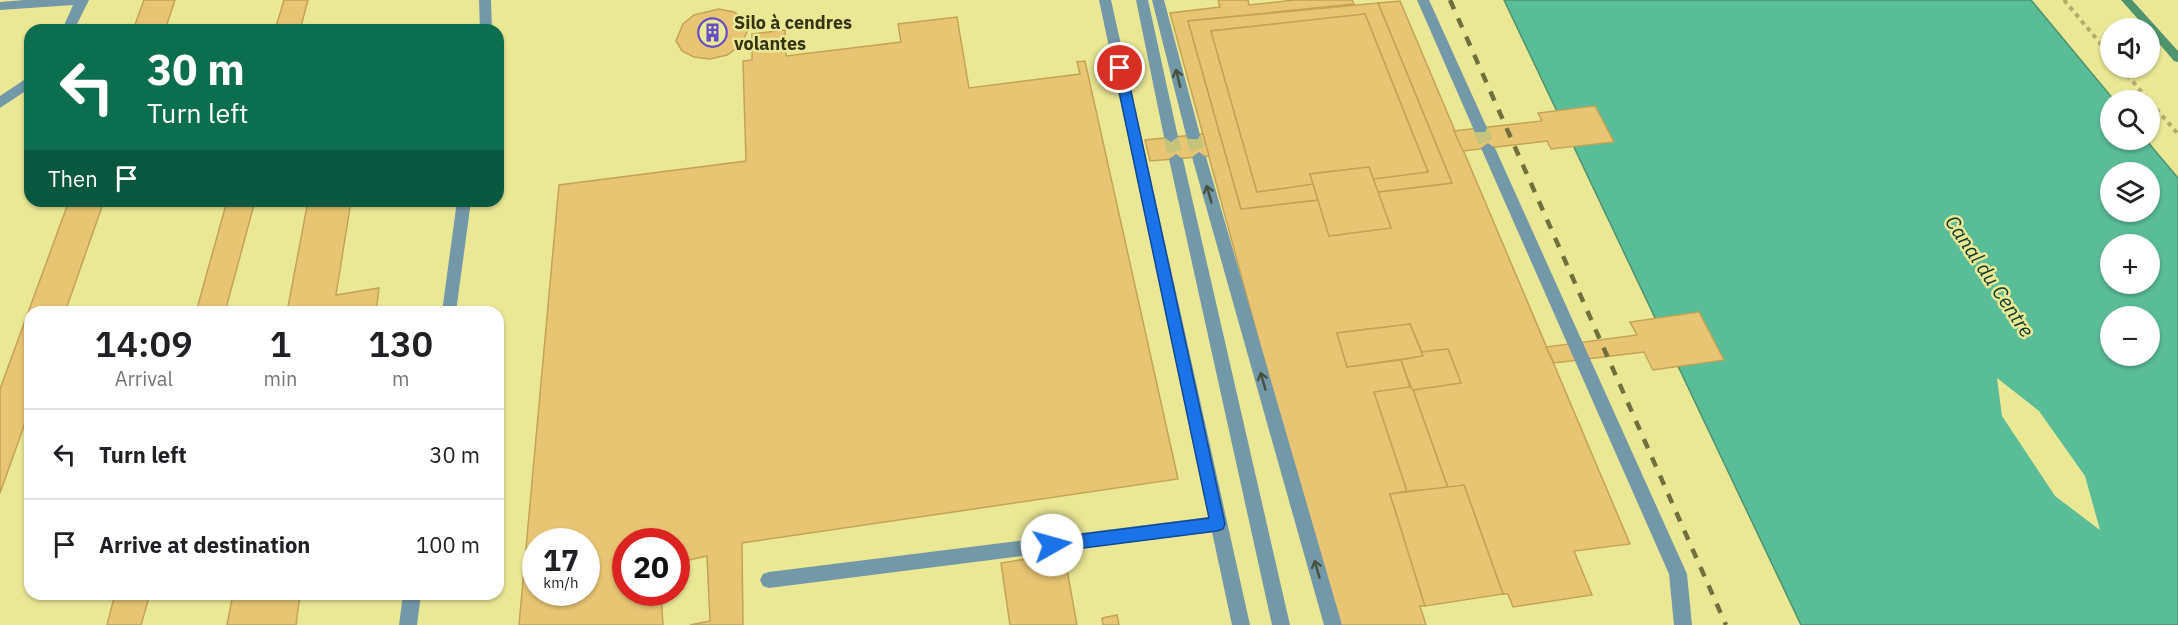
<!DOCTYPE html>
<meta charset="utf-8">
<style>
body{margin:0;font-family:"IBM Plex Sans",sans-serif;background:#f2f2f2;color:#202124;height:100vh;display:flex;flex-direction:column;font-size:22px;white-space:nowrap}
*{box-sizing:border-box;margin:0}
p{font-size:20px;color:#757577}
.icon{flex:none;width:33px;height:33px;fill:none;stroke:currentColor;stroke-width:2;stroke-linecap:round;stroke-linejoin:round}
.map{position:relative;flex:1;overflow:hidden}
.drawer{position:absolute;left:24px;top:306px;width:480px;height:294px;display:flex;flex-direction:column;background:#fff;border-radius:18px;box-shadow:0 2px 4px #0004}
.drawer>*{flex:none}
.hud{position:absolute;left:24px;top:24px;width:480px;height:183px;border-radius:18px;box-shadow:0 2px 4px #0004;background:#0b6e4f;color:#fff;overflow:hidden}
.buttons{position:absolute;left:2100px;top:18px;display:grid;gap:12px}
.buttons a{display:grid;place-items:center;width:60px;height:60px;border-radius:50%;background:#fff;box-shadow:0 2px 4px #0004;font-size:30px}
.speed{position:absolute;left:522px;top:528px;display:flex;gap:12px;font-size:30px;font-weight:700;text-align:center}
.speed>*{display:grid;place-content:center;width:78px;height:78px;border-radius:50%;background:#fff;box-shadow:0 2px 4px #0004;line-height:1}
.speed small{font-size:15px;font-weight:400}
.speed .limit{border:9px solid #d22;background:#fff;color:#111}
.pin{position:absolute;display:grid;place-items:center;width:51px;height:51px;color:#fff;margin:-26px;border:3px solid #fff;border-radius:50%;box-shadow:0 2px 6px #0007}
.me{position:absolute;width:66px;margin:-33px;rotate:83deg;stroke-linejoin:round;filter:drop-shadow(0 0 4px #0008)}
.turn{display:flex;align-items:center;gap:21px;height:126px;padding:0 24px;font-size:27px}
.turn .icon{width:78px;height:78px;stroke-width:2.5}
.turn b{display:block;font-size:42px;line-height:51px}
.then{display:flex;align-items:center;height:57px;padding:0 24px;background:#0003;gap:12px;font-size:22px}
.eta{display:flex;justify-content:space-evenly;align-items:center;height:102px;text-align:center}
.eta b{font-size:36px;font-weight:600;line-height:42px}
ul{padding:0;list-style:none}
li{display:flex;align-items:center;gap:18px;height:90px;padding:0 24px;border-top:2px solid #e0e0e0}
li div{flex:1}
li b{display:block;font-size:22px}
li em{font-style:normal}
.map>svg:first-child{display:block}
.water{fill:#59bd98;stroke:#4e946f;stroke-width:1.5;fill-rule:evenodd}
.pier{fill:#eae895}
.lines{fill:none;stroke-linecap:round;stroke-linejoin:round}
.stream{fill:#4e946f;fill-rule:evenodd}
.building{fill:#e8c572;stroke:#c4a355;stroke-width:1.5;fill-rule:evenodd}
.minor-tunnel{stroke:#c6c47a;stroke-width:15;stroke-dasharray:15 8;stroke-linecap:butt}
.path{stroke:#b0ae6b;stroke-width:4;stroke-dasharray:4.5 4.5;stroke-linecap:butt}
.minor{fill:#7398a8;fill-rule:evenodd}
.rail{stroke:#71703d;stroke-width:4.5;stroke-dasharray:10 10;stroke-linecap:butt}
.oneway{stroke:#47513e}
.route{fill:#1a73e8;stroke:#114b97;stroke-width:1.5}
.labels{text-anchor:middle;dominant-baseline:central;stroke-width:5;stroke-linejoin:round;paint-order:stroke}
.poi-label{font-size:18px;font-weight:bold;fill:#343310;stroke:#eae895;text-anchor:start}
.water-label{font-size:20px;font-style:italic;fill:#0b392a;stroke:#eae895}
</style>
<div class="map">
<svg width="2178" height="625" viewBox="0 0 2178 625">
<rect width="100%" height="100%" fill="#eae895"/>
<!-- water -->
<path class="water" d="M1504,0H2031L2114,100H2110V140H2146L2178,178V625H1801ZM2110,172H2150V212H2110ZM2110,244H2150V284H2110ZM2110,316H2150V356H2110Z"/>
<!-- pier -->
<path class="pier" d="M1997,378L2039,411L2085,476L2100,530L2055,496L2002,416Z"/>
<g class="lines">
<!-- stream -->
<path class="stream" d="M2121,0H2132L2178,51V62L2174,61L2150,33V28H2146Z"/>
</g>
<!-- building -->
<g class="building">
<path d="M144,0H175L165,30H133Z"/>
<path d="M284,0H308L300,30H275Z"/>
<path d="M1218,0H1248L1249,5L1295,0H1352L1354,4L1188,21L1241,209L1318,200L1329,236L1391,228L1378,192L1452,183L1378,3L1400,1L1630,544L1574,551L1592,595L1513,607L1508,594H1503L1464,485L1448,488L1413,390L1461,383L1448,349L1422,352L1410,324L1337,333L1347,367L1401,360L1410,387L1374,392L1407,491L1390,494L1425,606H1420L1426,625H1336L1170,13L1220,7Z"/>
<path d="M1378,3L1452,183L1378,192L1373,179L1428,172L1365,14L1211,31L1257,192L1313,184L1318,200L1241,209L1188,21Z"/>
<path d="M719,9L734,12L744,19L748,30L740,46L727,55L710,59L694,57L682,51L676,41L683,24L694,15Z"/>
<path d="M1365,14L1428,172L1373,179L1369,167L1310,174L1313,184L1257,192L1211,31Z"/>
<path d="M957,17L969,88L1080,74L1077,62L1085,61L1178,479L742,543L743,625H690L710,621L707,556L676,563V542H626V592H661L663,625H519L559,185L746,161L743,61L752,60V34L785,30L786,56L901,42L898,24ZM536,542H586V592H536Z"/>
<path d="M1595,106L1614,142L1551,149L1547,141L1463,151L1454,131L1542,121L1538,113Z"/>
<path d="M1203,134L1209,156L1150,161L1145,140Z"/>
<path d="M1369,167L1391,228L1329,236L1310,174Z"/>
<path d="M69,201H104L65,312H30V409L0,493V389Z"/>
<path d="M227,201H255L225,312H196Z"/>
<path d="M308,201H351L336,295L379,288L376,312H287Z"/>
<path d="M1699,312L1724,360L1653,370L1644,352L1554,363L1546,347L1637,335L1630,322Z"/>
<path d="M1410,324L1423,356L1347,367L1337,333Z"/>
<path d="M1448,349L1461,383L1412,390L1401,360L1423,356L1422,352Z"/>
<path d="M1410,387L1413,390L1448,488L1407,491L1374,392Z"/>
<path d="M1464,485L1503,594L1425,606L1390,494Z"/>
<path d="M1064,553L1077,625H1010L1001,563Z"/>
<path d="M115,594H150L141,625H107Z"/>
<path d="M233,594H300L296,625H227Z"/>
<path d="M1117,615L1119,625H1103L1102,618Z"/>
</g>
<g class="lines">
<!-- minor-tunnel -->
<g class="minor-tunnel">
<path d="M1480,128L1488,148"/>
<path d="M1193,135L1199,157"/>
<path d="M1171,137L1176,159"/>
</g>
<!-- path -->
<g class="path">
<path d="M2064,0L2110,55"/>
<path d="M2121,68L2178,134"/>
</g>
<!-- minor -->
<g class="minor">
<path d="M24,0H89L74,30H62L73,5L0,10V2Z"/>
<path d="M479,0H491L492,30H480Z"/>
<path d="M1099,0H1111L1250,625H1232L1212,532L769,588L763,586L760,580L763,574L769,572L1209,517Z"/>
<path d="M1136,0H1148L1178,137L1171,142L1164,137Z"/>
<path d="M1152,0H1164L1200,135L1198,139H1188L1186,135Z"/>
<path d="M1417,0H1429L1487,128L1485,132H1475L1473,128Z"/>
<path d="M30,76V88L0,108V96Z"/>
<path d="M1488,143L1495,148L1687,574L1692,625H1674L1669,574L1481,148Z"/>
<path d="M1199,152L1206,157L1342,625H1324L1192,157Z"/>
<path d="M1176,154L1183,159L1290,625H1272L1169,159Z"/>
<path d="M457,201H471L456,312H442Z"/>
<path d="M403,594H421L417,625H399Z"/>
</g>
<!-- rail -->
<path class="rail" d="M1450,0L1726,625"/>
</g>
<!-- one-way arrows -->
<defs><path id="oneway-shaft" d="M-6 0H5M1.5-3L5.5 0L1.5 3" fill="none" stroke-width="1.6" stroke-linecap="round" stroke-linejoin="round" transform="scale(1.5)"/></defs>
<g class="oneway">
<use href="#oneway-shaft" transform="translate(1178 78) rotate(-104)"/>
<use href="#oneway-shaft" transform="translate(1209 194) rotate(-106)"/>
<use href="#oneway-shaft" transform="translate(1263 381) rotate(-106)"/>
<use href="#oneway-shaft" transform="translate(1317 569) rotate(-106)"/>
</g>
<!-- route -->
<path class="route" d="M1120,64L1126,68L1225,524L1223,529L1217,531L1052,552L1047,550L1045,545L1047,540L1052,538L1209,518L1114,68Z"/>
<!-- icons -->
<defs>
<symbol id="building-ring" viewBox="-11 -11 22 22"><circle r="9.5" fill="#eae895" stroke="#654fc8" stroke-width="1.5"/><path d="M-4-6H4V6H1V3H-1V6H-4ZM-2.5-4.3h1.7v1.8h-1.7ZM.8-4.3h1.7v1.8H.8ZM-2.5-1h1.7V.8h-1.7ZM.8-1h1.7V.8H.8Z" fill="#654fc8"/></symbol>
</defs>
<g fill-rule="evenodd">
<use href="#building-ring" x="696" y="16" width="33" height="33"/>
</g>
<g class="labels">
<!-- poi labels -->
<g class="poi-label">
<text x="734" y="22">Silo à cendres<tspan x="734" dy="21">volantes</tspan></text>
</g>
<!-- water labels -->
<g class="water-label">
<text transform="translate(1990 276) rotate(56)">Canal du Centre</text>
</g>
</g>
</svg>
<div class="buttons">
<a><svg class="icon" aria-label="sound" viewBox="0 0 24 24"><path d="M4 9h4l5-4v14l-5-4H4zM17 9q2 3 0 6"/></svg></a>
<a><svg class="icon" aria-label="search" viewBox="0 0 24 24"><circle cx="10" cy="10" r="6"/><path d="M15 15l6 6"/></svg></a>
<a><svg class="icon" aria-label="layers" viewBox="0 0 24 24"><path d="M12 4l9 5-9 5-9-5zM3 14l9 5 9-5"/></svg></a>
<a>+</a>
<a>−</a>
</div>
<div class="speed"><div>17<small>km/h</small></div><div class="limit">20</div></div>
<div class="pin" style="left:1120px;top:68px;background:#d93025"><svg class="icon" aria-label="arrive" viewBox="0 0 24 24"><path d="M6 21V4h12l-3 4 3 4H6"/></svg></div>
<svg class="me" style="left:1052px;top:545px" viewBox="-20 -20 40 40"><circle r="19" fill="#fff"/><path d="M0-13L10 11 0 6-10 11z" fill="#1a73e8"/></svg>
<div class="hud">
<div class="turn"><svg class="icon" aria-label="left" viewBox="0 0 24 24"><path d="M17 20v-9H6M10 6l-5 5 5 5"/></svg><div><b>30 m</b>Turn left</div></div>
<div class="then">Then<svg class="icon" aria-label="arrive" viewBox="0 0 24 24"><path d="M6 21V4h12l-3 4 3 4H6"/></svg></div>
</div>
<section class="drawer">
<div class="eta">
<div><b>14:09</b><p>Arrival</p></div>
<div><b>1</b><p>min</p></div>
<div><b>130</b><p>m</p></div>
</div>
<ul>
<li><svg class="icon" aria-label="left" viewBox="0 0 24 24"><path d="M17 20v-9H6M10 6l-5 5 5 5"/></svg><div><b>Turn left</b></div><em>30 m</em></li>
<li><svg class="icon" aria-label="arrive" viewBox="0 0 24 24"><path d="M6 21V4h12l-3 4 3 4H6"/></svg><div><b>Arrive at destination</b></div><em>100 m</em></li>
</ul>
</section>
</div>
